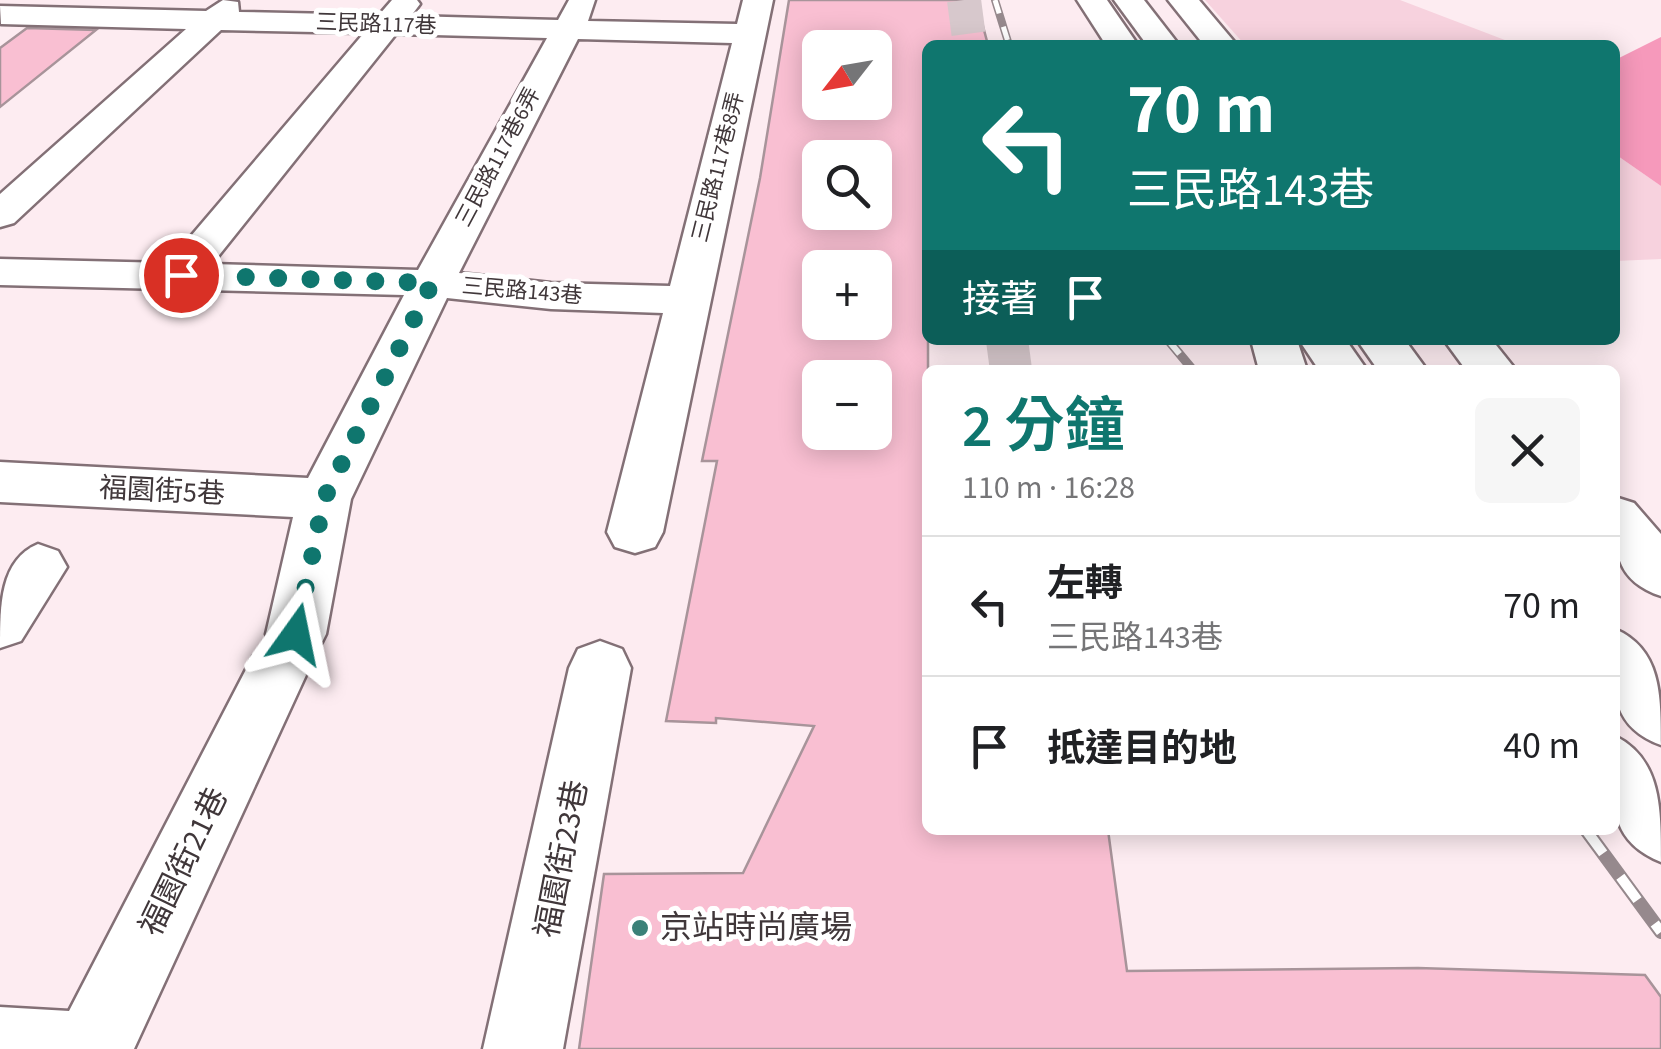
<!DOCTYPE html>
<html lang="zh-TW">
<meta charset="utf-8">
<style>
body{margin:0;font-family:"Source Sans 3","Noto Sans TC",sans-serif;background:#f6f6f6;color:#202124;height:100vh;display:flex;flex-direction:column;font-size:38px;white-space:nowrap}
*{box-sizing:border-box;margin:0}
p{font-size:32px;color:#757577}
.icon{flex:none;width:55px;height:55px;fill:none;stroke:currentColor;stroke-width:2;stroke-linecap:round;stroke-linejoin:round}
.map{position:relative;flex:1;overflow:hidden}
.side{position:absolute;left:922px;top:365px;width:698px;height:470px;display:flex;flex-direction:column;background:#fff;border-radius:15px;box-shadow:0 5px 25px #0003}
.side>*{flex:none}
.hud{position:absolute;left:922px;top:40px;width:698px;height:305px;border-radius:15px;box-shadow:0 5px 25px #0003;background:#0f766e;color:#fff;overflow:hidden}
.needle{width:65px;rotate:239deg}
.fabs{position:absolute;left:802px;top:30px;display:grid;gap:20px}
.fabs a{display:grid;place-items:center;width:90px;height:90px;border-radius:15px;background:#fff;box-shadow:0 5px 25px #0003;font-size:50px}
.pin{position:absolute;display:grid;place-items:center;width:85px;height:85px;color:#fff;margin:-42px;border:5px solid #fff;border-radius:50%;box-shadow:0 2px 10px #0007}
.me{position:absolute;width:110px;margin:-55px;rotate:12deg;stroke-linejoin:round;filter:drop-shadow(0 0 8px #0008)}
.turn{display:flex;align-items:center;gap:35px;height:210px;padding:0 40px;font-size:45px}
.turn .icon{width:130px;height:130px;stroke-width:2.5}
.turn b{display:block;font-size:70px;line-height:85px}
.then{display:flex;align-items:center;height:95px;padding:0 40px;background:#0003;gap:20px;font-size:38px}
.round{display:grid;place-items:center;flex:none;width:105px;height:105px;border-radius:15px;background:#f6f6f6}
.headline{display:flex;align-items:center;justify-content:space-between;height:170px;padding:0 40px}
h1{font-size:60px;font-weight:600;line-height:75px;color:#0f766e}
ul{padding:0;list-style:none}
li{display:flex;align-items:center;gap:30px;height:140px;padding:0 40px;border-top:2px solid #e0e0e0}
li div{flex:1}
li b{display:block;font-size:38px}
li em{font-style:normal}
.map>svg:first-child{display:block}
.green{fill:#f7d2de}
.forest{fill:#f699bb}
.building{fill:#f9bfd2;stroke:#a8949a;stroke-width:2.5;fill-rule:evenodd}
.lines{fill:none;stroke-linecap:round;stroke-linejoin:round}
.minor-tunnel-far1{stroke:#d7c8cc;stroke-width:34;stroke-dasharray:34 16;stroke-linecap:butt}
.minor-tunnel{stroke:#d7c8cc;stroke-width:42;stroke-dasharray:42 21;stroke-linecap:butt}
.minor-casing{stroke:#837076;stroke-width:5}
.highway-casing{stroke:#837076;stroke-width:5}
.minor{fill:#fff;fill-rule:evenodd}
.highway{fill:#fff;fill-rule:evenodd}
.rail-far2-casing{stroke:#96898d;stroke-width:8}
.rail-far1-casing{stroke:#96898d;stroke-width:9}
.rail-casing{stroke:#96898d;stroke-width:14}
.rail-far2{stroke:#fff;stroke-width:5;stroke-dasharray:14;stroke-linecap:butt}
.rail-far1{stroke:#fff;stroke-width:6;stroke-dasharray:18;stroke-linecap:butt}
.rail{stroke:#fff;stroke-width:10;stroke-dasharray:29;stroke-linecap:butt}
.route{stroke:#0f766e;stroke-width:18;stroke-dasharray:0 32.4}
.poi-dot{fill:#3b8178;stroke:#fff;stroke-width:4}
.labels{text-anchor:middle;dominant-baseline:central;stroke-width:10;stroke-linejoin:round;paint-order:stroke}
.far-street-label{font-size:22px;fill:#40373a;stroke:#fff}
.street-label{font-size:28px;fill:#40373a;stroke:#fff}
.near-street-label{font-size:32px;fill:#40373a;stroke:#fff}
.near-poi-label{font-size:32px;fill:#40373a;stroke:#fff;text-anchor:start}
</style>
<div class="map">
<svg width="1661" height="1049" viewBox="0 0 1661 1049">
<rect width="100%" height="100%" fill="#fdecf1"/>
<!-- green -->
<g class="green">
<path d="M1205,0H1400L1518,45H1245Z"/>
<path d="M1615,154L1661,186V259L1615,261Z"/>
</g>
<!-- forest -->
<path class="forest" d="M1661,37V186L1615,154V60Z"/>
<!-- building -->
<g class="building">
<path d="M789,0H976L988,45H928V830H1108L1127,971L1418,968L1645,975L1661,997V1049H579L604,874L743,873L814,726L716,718V723L666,721L717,461H702L760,178ZM820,48H875V102H820ZM820,158H875V212H820ZM820,268H875V322H820ZM820,378H875V432H820Z"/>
<path d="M27,28L96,30L0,107V48Z"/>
</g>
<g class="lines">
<!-- minor-tunnel-far1 -->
<path class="minor-tunnel-far1" d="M964,0L970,45"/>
<!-- minor-tunnel -->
<path class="minor-tunnel" d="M1007,340L1011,370"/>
<defs>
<g id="minor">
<path d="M223,0L238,2L239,12L379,15L392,0H417L420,4L411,16L558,20L569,0H595L588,21L737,24L743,0H773L663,532L655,547L635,553L615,547L607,532L663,313L551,309L447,298L351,499L326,634L317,652L298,659L306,675L134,1049H0V1007L69,1011L253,656L273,649L266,634L293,517L0,502V462L308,478L404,295L0,285V259L168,263L364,33L221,30L14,223L0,227V194L186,29L1,24L0,6L206,11ZM396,34L547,38L418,270L212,264ZM578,39L732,43L670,286L551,283L459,273Z"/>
<path d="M1077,0H1107L1138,45H1106Z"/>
<path d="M1251,340H1297L1307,370H1259Z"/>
<path d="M1299,340H1346L1367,370H1319Z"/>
<path d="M38,544L58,551L67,567L21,641L0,648C0,605 0,560 38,544Z"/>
<path d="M600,641L622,649L631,668L563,1049H483L569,668L578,649Z"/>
<path d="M1615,736C1661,759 1661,807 1661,862C1601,838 1615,791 1615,736Z"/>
</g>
<g id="highway">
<path d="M1114,0H1144L1179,45H1147Z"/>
<path d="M1168,0H1199L1237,45H1204Z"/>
<path d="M1357,340H1405L1427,370H1378Z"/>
<path d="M1444,340H1492L1516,370H1466Z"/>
<path d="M1615,497L1634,503L1661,534V596C1610,579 1615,543 1615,497Z"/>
<path d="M1615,629C1661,649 1661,694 1661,745C1604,724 1615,680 1615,629Z"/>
</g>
</defs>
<!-- minor casing -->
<use href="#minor" class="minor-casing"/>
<!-- highway casing -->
<use href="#highway" class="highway-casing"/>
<!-- minor -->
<use href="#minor" class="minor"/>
<!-- highway -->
<use href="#highway" class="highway"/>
<defs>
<path id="rail-far2" d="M995,0L1009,45"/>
<path id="rail-far1" d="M1168,340L1193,370"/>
<path id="rail" d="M1586,830L1661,932"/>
</defs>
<!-- rail-far2 casing -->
<use href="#rail-far2" class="rail-far2-casing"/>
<!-- rail-far1 casing -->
<use href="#rail-far1" class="rail-far1-casing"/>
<!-- rail casing -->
<use href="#rail" class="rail-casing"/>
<!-- rail-far2 -->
<use href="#rail-far2" class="rail-far2"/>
<!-- rail-far1 -->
<use href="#rail-far1" class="rail-far1"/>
<!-- rail -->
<use href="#rail" class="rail"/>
</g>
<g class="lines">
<!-- route -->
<path class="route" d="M181,275L432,283L324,499L296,634"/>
</g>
<!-- markers -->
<circle class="poi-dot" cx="640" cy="928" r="10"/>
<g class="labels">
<!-- far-street labels -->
<g class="far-street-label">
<text transform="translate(376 24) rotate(2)">三民路117巷</text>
<text transform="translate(498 157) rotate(-62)">三民路117巷6弄</text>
<text transform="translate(718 167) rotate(-76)">三民路117巷8弄</text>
<text transform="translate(522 291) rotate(5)">三民路143巷</text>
</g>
<!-- street labels -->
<g class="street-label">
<text transform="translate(162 491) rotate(3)">福園街5巷</text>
</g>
<!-- near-street labels -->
<g class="near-street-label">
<text transform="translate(562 859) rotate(-79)">福園街23巷</text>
<text transform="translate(184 862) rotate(-64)">福園街21巷</text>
</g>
<!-- near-poi labels -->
<g class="near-poi-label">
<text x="660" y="928">京站時尚廣場</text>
</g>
</g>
</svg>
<div class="fabs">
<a><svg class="needle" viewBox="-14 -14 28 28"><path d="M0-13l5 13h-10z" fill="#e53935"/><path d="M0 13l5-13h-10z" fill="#757577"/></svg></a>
<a><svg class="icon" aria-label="search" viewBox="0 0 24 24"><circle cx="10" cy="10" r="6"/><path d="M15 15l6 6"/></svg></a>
<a>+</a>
<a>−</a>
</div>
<div class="pin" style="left:181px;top:275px;background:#d93025"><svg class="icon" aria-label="arrive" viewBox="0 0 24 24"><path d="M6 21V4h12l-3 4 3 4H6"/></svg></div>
<svg class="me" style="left:296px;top:634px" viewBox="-20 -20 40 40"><path d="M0-17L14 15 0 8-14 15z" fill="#0f766e" stroke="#fff" stroke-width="4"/></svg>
<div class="hud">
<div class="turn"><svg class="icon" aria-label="left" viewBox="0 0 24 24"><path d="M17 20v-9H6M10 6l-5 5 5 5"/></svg><div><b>70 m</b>三民路143巷</div></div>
<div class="then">接著<svg class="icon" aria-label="arrive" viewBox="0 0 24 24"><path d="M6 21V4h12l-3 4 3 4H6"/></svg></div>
</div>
<section class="side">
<div class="headline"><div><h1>2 分鐘</h1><p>110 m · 16:28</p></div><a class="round"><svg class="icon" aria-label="close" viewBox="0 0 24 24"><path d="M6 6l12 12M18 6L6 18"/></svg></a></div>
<ul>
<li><svg class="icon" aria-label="left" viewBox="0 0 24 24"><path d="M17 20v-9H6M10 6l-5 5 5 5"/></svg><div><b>左轉</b><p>三民路143巷</p></div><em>70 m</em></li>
<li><svg class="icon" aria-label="arrive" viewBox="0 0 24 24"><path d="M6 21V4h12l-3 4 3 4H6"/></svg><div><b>抵達目的地</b></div><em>40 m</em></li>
</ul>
</section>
</div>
